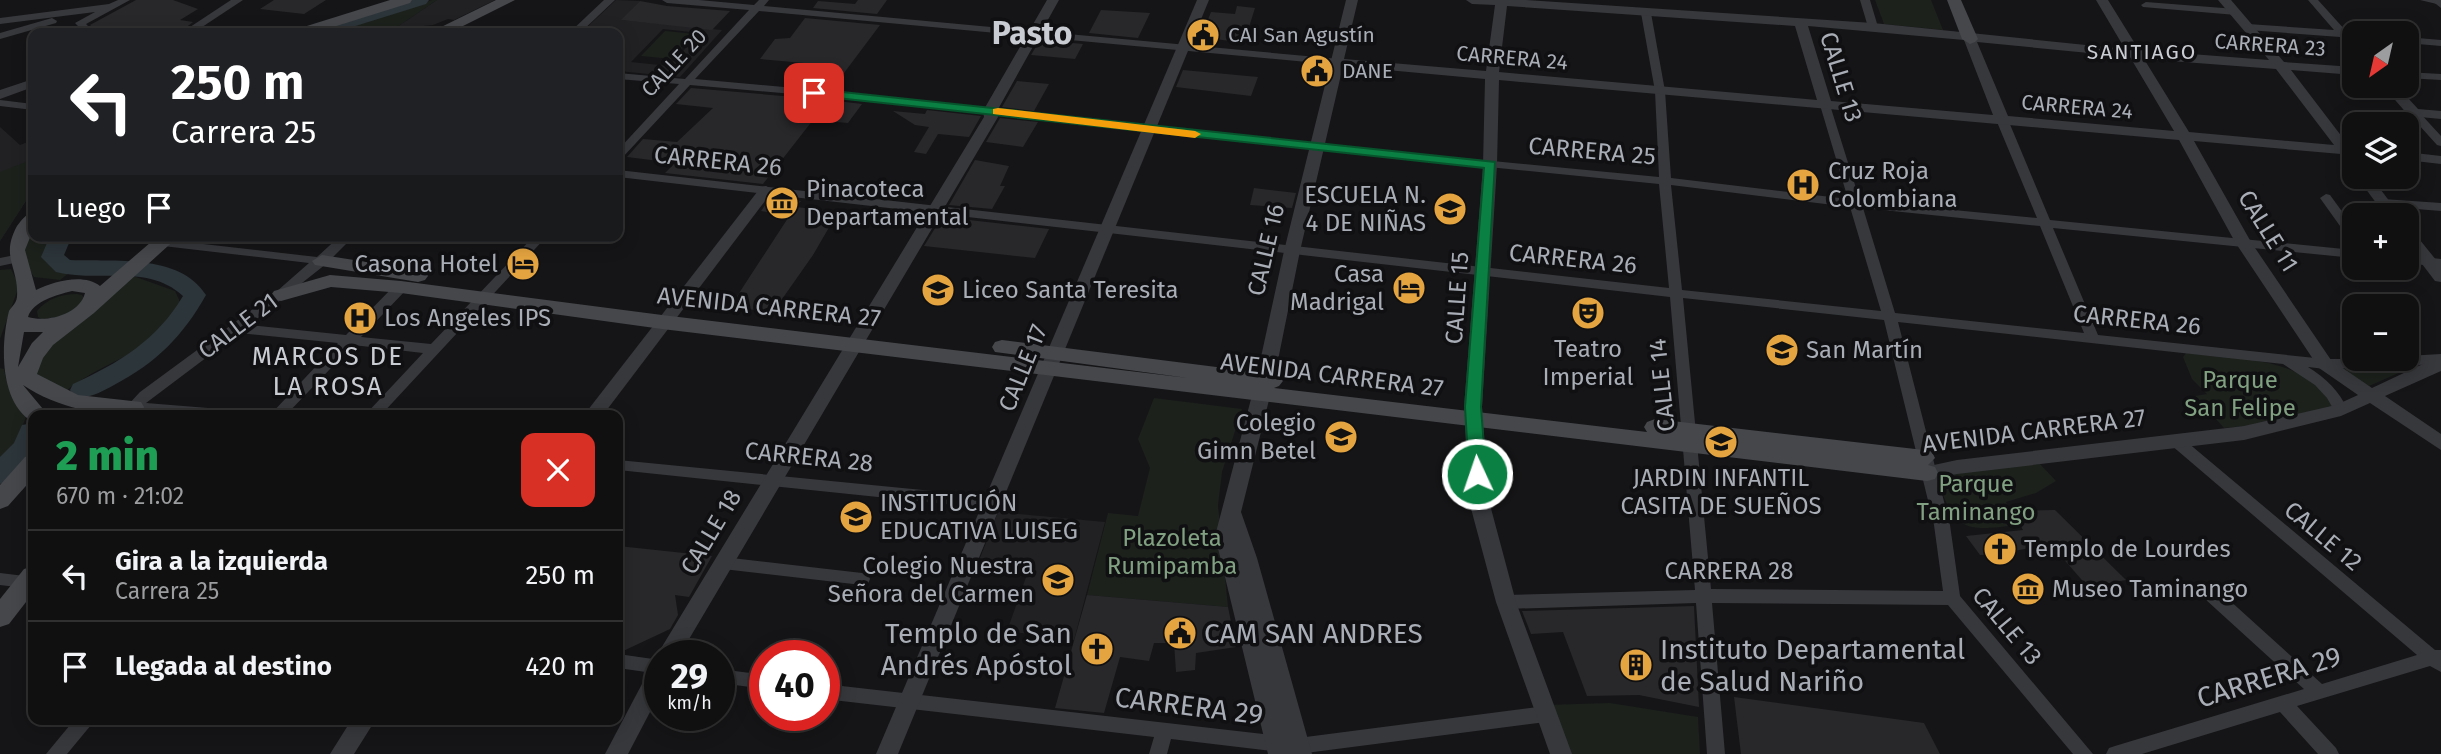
<!DOCTYPE html>
<html lang="es">
<meta charset="utf-8">
<style>
body{margin:0;font-family:"Fira Sans",sans-serif;background:#19191a;color:#f1f3f6;height:100vh;display:flex;flex-direction:column;font-size:26px;white-space:nowrap}
*{box-sizing:border-box;margin:0}
p{font-size:23px;color:#9c9d9f}
.icon{flex:none;width:38px;height:38px;fill:none;stroke:currentColor;stroke-width:2;stroke-linecap:round;stroke-linejoin:round}
.map{position:relative;flex:1;overflow:hidden}
.panel{position:absolute;left:28px;top:410px;width:595px;height:315px;display:flex;flex-direction:column;background:#101011;border-radius:14px;box-shadow:0 4px 18px #0003,0 0 0 2px #303031}
.panel>*{flex:none}
.top-card{position:absolute;left:28px;top:28px;width:595px;height:214px;border-radius:14px;box-shadow:0 4px 18px #0003,0 0 0 2px #303031;background:#202124;color:#fff;overflow:hidden}
.needle{width:46px;rotate:214deg}
.fabs{position:absolute;left:2342px;top:21px;display:grid;gap:14px}
.fabs a{display:grid;place-items:center;width:77px;height:77px;border-radius:14px;background:#101011;box-shadow:0 4px 18px #0003,0 0 0 2px #303031;font-size:35px}
.speed{position:absolute;left:644px;top:640px;display:flex;gap:14px;font-size:35px;font-weight:700;text-align:center}
.speed>*{display:grid;place-content:center;width:91px;height:91px;border-radius:50%;background:#101011;box-shadow:0 4px 18px #0003,0 0 0 2px #303031;line-height:1}
.speed small{font-size:18px;font-weight:400}
.speed .limit{border:10px solid #d22;background:#fff;color:#111}
.pin{position:absolute;display:grid;place-items:center;width:60px;height:60px;color:#fff;margin:-30px;border-radius:14px;box-shadow:0 4px 10px #0006}
.me{position:absolute;width:77px;margin:-38px;rotate:357deg;stroke-linejoin:round;filter:drop-shadow(0 0 5px #0008)}
.turn{display:flex;align-items:center;gap:24px;height:147px;padding:0 28px;font-size:32px}
.turn .icon{width:91px;height:91px;stroke-width:2.5}
.turn b{display:block;font-size:49px;line-height:60px}
.then{display:flex;align-items:center;height:66px;padding:0 28px;background:#0003;gap:14px;font-size:26px}
.round{display:grid;place-items:center;flex:none;width:74px;height:74px;border-radius:14px;background:#19191a}
.head{display:flex;align-items:center;justify-content:space-between;height:119px;padding:0 28px}
h1{font-size:42px;font-weight:800;line-height:52px;color:#1e9e55}
ul{padding:0;list-style:none}
li{display:flex;align-items:center;gap:21px;height:91px;padding:0 28px;border-top:2px solid #303031}
li div{flex:1}
li b{display:block;font-size:26px}
li em{font-style:normal}
.map>svg:first-child{display:block}
.built{fill:#212124;fill-rule:evenodd}
.green{fill:#1c211c}
.lines{fill:none;stroke-linecap:round;stroke-linejoin:round}
.river{fill:#2c353a;fill-rule:evenodd}
.building{fill:#28282b}
.minor{fill:#37383c;fill-rule:evenodd}
.tertiary{fill:#37383c;fill-rule:evenodd}
.secondary{fill:#45474b;fill-rule:evenodd}
.route{fill:#0b8043;stroke:#07532c;stroke-width:2}
.slow{fill:#f59e0b}
.labels{text-anchor:middle;dominant-baseline:central;stroke-width:7;stroke-linejoin:round;paint-order:stroke}
.far-poi-label{font-size:21px;fill:#a8adb6;stroke:#101012;text-anchor:start}
.far-street-label{font-size:21px;fill:#a8adb6;stroke:#101012}
.far-neighbourhood-label{font-size:21px;letter-spacing:2px;fill:#c9ccd2;stroke:#101012}
.street-label{font-size:24px;fill:#a8adb6;stroke:#101012}
.poi-label{font-size:24px;fill:#a8adb6;stroke:#101012;text-anchor:start}
.park-label{font-size:24px;fill:#80a081;stroke:#101012}
.neighbourhood-label{font-size:26px;letter-spacing:2px;fill:#c9ccd2;stroke:#101012}
.near-poi-label{font-size:28px;fill:#a8adb6;stroke:#101012;text-anchor:start}
.near-street-label{font-size:28px;fill:#a8adb6;stroke:#101012}
.far-town-label{font-size:32px;font-weight:bold;fill:#c9ccd2;stroke:#101012}
</style>
<div class="map">
<svg width="2441" height="754" viewBox="0 0 2441 754">
<rect width="100%" height="100%" fill="#151517"/>
<!-- built -->
<g class="built">
<path d="M437,0H495L454,20L448,19L433,25L394,29Z"/>
<path d="M616,0L640,1L622,20L722,30L680,77L618,71V52L621,48L618,47V33H581ZM663,29L700,33L669,66L631,62Z"/>
<path d="M0,127L20,145L33,140V190L0,241Z"/>
<path d="M998,512L1105,522L1074,640L1007,631L1030,566L980,558Z"/>
</g>
<!-- green -->
<g class="green">
<path d="M432,0H437L394,29L365,26L357,29L337,30Z"/>
<path d="M1875,0H1931L1943,30L1884,24Z"/>
<path d="M665,31L696,34L672,59L641,56Z"/>
<path d="M33,159V190L0,241V172Z"/>
<path d="M33,226V236H61L52,257L64,267L75,268L60,280L34,277C22,258 19,246 33,226Z"/>
<path d="M11,269L19,286L0,339V270Z"/>
<path d="M133,276L175,291L181,304C156,354 104,359 65,392L37,374L36,361L50,342Z"/>
<path d="M77,294L82,295L86,301L66,316L42,319L38,317L37,311C47,299 61,294 77,294Z"/>
<path d="M2186,353C2235,359 2309,356 2332,407L2256,425L2224,428L2195,396L2207,394L2192,379L2183,357Z"/>
<path d="M2419,364L2369,386L2334,367Z"/>
<path d="M0,368L4,369L6,379L29,409L17,441L0,462Z"/>
<path d="M1154,398L1242,409L1222,472L1218,505L1228,607L1087,595L1108,513L1138,516L1150,468L1138,439Z"/>
<path d="M2040,464L2056,481L2036,493L2006,502L2016,525C1966,532 1954,531 1938,480L1969,469Z"/>
<path d="M1610,703L1698,717L1700,754H1565L1546,705Z"/>
</g>
<g class="lines">
<!-- river -->
<g class="river">
<path d="M403,0H429L426,4L333,33H307L310,29Z"/>
<path d="M50,236H72L64,255L70,260C114,262 179,253 206,295C183,336 156,363 114,385C101,392 88,400 73,396L70,390L73,384C119,363 157,340 183,296C148,263 99,283 56,272L41,257Z"/>
<path d="M33,423V455L9,481L0,484V457L14,443L22,425Z"/>
</g>
</g>
<!-- building -->
<g class="building">
<path d="M136,0H173L198,9L180,20L193,22L179,33H98L90,25Z"/>
<path d="M274,0H326L304,14L260,9Z"/>
<path d="M858,0H887L877,14L813,8L818,1L855,4Z"/>
<path d="M640,1L667,6L730,11L712,30L621,20Z"/>
<path d="M1237,6L1255,8L1244,43L1201,37L1211,12L1235,14Z"/>
<path d="M1101,10L1150,13L1138,38L1089,33Z"/>
<path d="M805,18L880,25L832,89L798,86L815,64L760,59L775,39L790,38Z"/>
<path d="M1040,40L1083,44L1075,59L1031,55Z"/>
<path d="M1183,70L1258,77L1251,96L1176,87Z"/>
<path d="M1017,81L1049,84L1034,111L1002,107Z"/>
<path d="M691,88L829,100L862,104L848,123L813,120L763,184L665,173L675,163L627,157L643,139L677,142L713,108L676,104Z"/>
<path d="M927,110L981,116L969,137L938,134L926,154L914,152L929,127L915,125L893,111L925,114Z"/>
<path d="M1000,118L1038,122L1023,147L986,142Z"/>
<path d="M975,160L1009,166L1000,186H1005L992,209L949,205Z"/>
<path d="M1254,188L1296,193L1292,208L1250,205Z"/>
<path d="M771,197L801,201L796,207L838,212L813,255L773,312L730,307L790,215L761,211Z"/>
<path d="M942,217L1049,229L1035,258L924,246Z"/>
<path d="M2055,510L2126,580L2088,587L2053,547H2035L2014,551L2015,553L1980,555L1966,536L2023,530L2012,511Z"/>
<path d="M618,546L712,556L689,597L675,595L678,615L670,629L621,652H618Z"/>
<path d="M1087,595L1228,607L1236,647L1196,653L1195,670L1176,672L1174,643H1154L1149,661L1120,657L1104,713L1055,708Z"/>
<path d="M1694,606L1699,707L1639,695L1587,696L1563,632L1531,634L1522,611Z"/>
<path d="M1734,697L1924,723L1940,754H1741Z"/>
</g>
<g class="lines">
<!-- minor -->
<g class="minor">
<path d="M118,0H130L86,24L95,33H85L75,23L95,12L0,24V18L109,4Z"/>
<path d="M231,0H243L193,33H181Z"/>
<path d="M604,0H615L580,33H569Z"/>
<path d="M662,0H699L754,5L759,0H769L764,6L1339,59L1344,62L1339,65L759,11L695,79L839,92L1317,144L1659,177L1655,91L1641,13L1646,10L1651,13L1665,91L1671,178L1848,199L1820,105L1825,102L1830,105L1860,201L2037,218L1997,122L2003,119L2009,122L2050,220L2354,250V258L2053,228L2098,335L2325,359H2406V356L2441,354V364L2325,369L2308,367C2326,378 2339,391 2348,410L2341,415L2336,414L2327,398L2315,385L2283,364L1898,322L1950,525L1960,596L2093,754H2073L1948,605L1712,603L1725,754H1707L1696,603L1506,609L1500,607L1498,602L1500,597L1506,595L1695,590L1670,297L618,177V170L1669,288L1659,184L1317,150L839,98L690,85L622,158L618,159V150L679,84L618,79V73L685,79L749,10L667,3ZM1671,185L1850,207L1881,311L1682,290ZM1863,208L2040,226L2084,333L1895,313ZM1683,298L1884,320L1934,525L1943,591L1711,589Z"/>
<path d="M1860,0H1870L1878,27L1877,29L1868,27Z"/>
<path d="M2308,0H2318L2346,31L2358,33H2354V38H2351L2354,50L2340,37L2248,30L2243,27L2248,24L2334,30Z"/>
<path d="M2420,0H2441V5Z"/>
<path d="M2146,2L2236,9L2241,12L2236,15L2143,7L2141,5Z"/>
<path d="M52,18L57,21L56,23L0,39V33Z"/>
<path d="M2406,37L2441,40V46L2406,43Z"/>
<path d="M2406,72L2441,74V80L2406,78Z"/>
<path d="M0,100L33,104V110L0,106Z"/>
<path d="M2414,110L2418,111L2441,136V146L2437,145L2410,115L2408,113Z"/>
<path d="M2326,194L2330,195L2354,228V241L2350,240L2320,198Z"/>
<path d="M2383,199L2441,203V211L2379,206L2377,203Z"/>
<path d="M340,236H354L326,264L249,325L346,335L396,284H406L407,287L406,290L361,337L431,344L534,236H547L381,415H365L423,353L353,345L286,415H270L338,343L239,333L146,403L233,410L240,415H167L128,411L126,407L140,392L276,292L309,263L163,246L157,242L159,239L317,257Z"/>
<path d="M15,255L21,259L19,262L0,266V258Z"/>
<path d="M2406,255L2441,259V267L2406,263Z"/>
<path d="M2176,436L2181,437L2435,650H2441V672L2430,666L2297,706L2336,748L2339,754H2318L2280,712L2142,754H2106L2109,748L2115,746L2304,689L2205,599L2203,594L2205,589L2211,587L2217,589L2322,684L2417,655L2171,445L2169,441L2171,437Z"/>
<path d="M618,460L994,497L999,499L1002,503L999,507L994,509L618,470Z"/>
<path d="M723,557L862,573L868,574L870,579L868,584L862,585L723,569L717,567L715,563L717,559Z"/>
<path d="M0,573L33,577V589L0,585Z"/>
<path d="M618,654L660,660V674L618,668Z"/>
<path d="M719,669L765,675V689L719,683Z"/>
<path d="M824,684L1298,738L1546,706L1552,709L1555,714L1552,719L1546,722L1298,754L1171,739L1167,754H1149L1154,737L824,699Z"/>
<path d="M75,719H96L67,754H46Z"/>
</g>
<!-- tertiary -->
<g class="tertiary">
<path d="M1047,0H1059L997,111L998,117L679,656H660V661L657,656L660,650L984,117L983,111Z"/>
<path d="M1197,0H1209L898,754H876Z"/>
<path d="M1346,0H1358L1344,59L1486,71L1495,5L1472,4L1466,0H1526L1873,23L2125,49L2096,0H2108L2139,50L2269,60L2218,0H2231L2284,62L2354,67V75L2291,70L2349,146L2354,147V156L2348,158L2341,154L2194,141L2251,242L2331,360L2372,388L2425,363L2441,359V371L2385,396L2441,434V450L2370,403L2341,416L2244,440L1957,474L1927,480L1920,478L1918,473L1920,468L1957,460L2244,426L2336,405L2358,395L2319,368L2235,242L2179,140L1499,80L1497,165L1482,407L1489,501L1516,602L1572,754H1550L1496,602L1469,501L1464,407L1483,165L1485,79L1343,66L1300,251L1274,380L1241,512L1257,558L1312,754H1268L1215,536L1256,380L1284,251ZM1507,6L1795,26L1817,100L1499,72ZM1808,26L1964,40L1993,115L1831,101ZM1977,42L2130,57L2174,131L2008,116ZM2144,59L2276,69L2334,145L2189,132Z"/>
<path d="M2431,0H2441V8Z"/>
<path d="M33,79V87L0,99V90Z"/>
<path d="M2383,86H2397L2418,109L2441,111V119L2409,116Z"/>
<path d="M2406,152L2441,156V164L2406,160Z"/>
<path d="M2357,177H2371L2400,215H2385Z"/>
<path d="M766,186L773,190L771,193L603,415H584L761,187Z"/>
<path d="M2406,227L2411,229L2441,266V282L2435,281L2406,243Z"/>
<path d="M660,662V693L628,754H605L652,665Z"/>
<path d="M352,719H376L354,754H330Z"/>
</g>
<!-- secondary -->
<g class="secondary">
<path d="M390,0H412L410,3L314,33H291L294,30Z"/>
<path d="M496,0H515L449,33H429Z"/>
<path d="M1947,0H1961L1978,39L1975,42L1970,44L1962,39Z"/>
<path d="M33,213V230L25,250L36,290C54,281 84,273 100,286L158,236H179L94,313L53,345L43,358L37,374L78,395L141,402L144,407L140,415C99,415 59,409 23,385L48,415H33V422C0,404 0,346 9,311C12,306 16,304 17,297C19,267 0,257 17,226C22,220 25,214 33,213ZM72,291L85,293C80,314 47,323 28,317C33,301 57,295 72,291ZM24,332H43L32,343L18,367Z"/>
<path d="M322,255L418,270L425,272L428,276L425,280L418,282L315,265L312,261Z"/>
<path d="M330,275L401,281L662,315L1188,378L995,352L992,347L995,342L1002,340L1272,374L1279,376L1283,381L1279,386L1274,388L1647,432L1644,427L1647,422L1655,419L1924,450L1932,452L1935,458L1928,465L1935,467L1938,473L1935,479L1927,481L662,329L401,293L331,287L281,301L274,299L271,295L274,291Z"/>
<path d="M33,455V478L8,506L0,509V485L25,457Z"/>
<path d="M33,566V593L9,624L0,627V599L24,569Z"/>
</g>
</g>
<!-- route -->
<path class="route" d="M814,89L1495,162L1481,407L1486,474L1483,478H1471L1469,474L1465,407L1484,168L809,95L807,93Z"/>
<!-- slow -->
<path class="slow" d="M998,108L1195,131L1201,134L1195,138L993,114V109Z"/>
<!-- icons -->
<defs>
<symbol id="civic-disc" viewBox="-11 -11 22 22"><circle r="9.5" fill="#e4a440" stroke="#101012"/><path d="M-.6-6.5H3V-4.5H.6V-3L4-1V1h2V6H-6V1h2V-1L-.6-3ZM-1.2 2.5V6h2.4V2.5Z" fill="#111"/></symbol>
<symbol id="hospital-disc" viewBox="-11 -11 22 22"><circle r="9.5" fill="#e4a440" stroke="#101012"/><path d="M-5-5h3v3.5h4V-5h3V5h-3V1.5h-4V5h-3Z" fill="#111"/></symbol>
<symbol id="museum-disc" viewBox="-11 -11 22 22"><circle r="9.5" fill="#e4a440" stroke="#101012"/><path d="M0-6L6-3V-2H-6V-3ZM-5-1h2V3h-2ZM-1-1h2V3h-2ZM3-1h2V3H3ZM-6 4H6V6H-6Z" fill="#111"/></symbol>
<symbol id="school-disc" viewBox="-11 -11 22 22"><circle r="9.5" fill="#e4a440" stroke="#101012"/><path d="M0-5L7-2L0 1L-7-2ZM-4 1L0 2.5L4 1V4Q0 6-4 4Z" fill="#111"/></symbol>
<symbol id="hotel-disc" viewBox="-11 -11 22 22"><circle r="9.5" fill="#e4a440" stroke="#101012"/><path d="M-6-4.5h1.5V1H6V5H4.5V3h-9V5H-6ZM-4 0a1.8 1.8 0 1 1 3.6 0ZM.5 0V-2.5h3Q6-2.5 6 0Z" fill="#111"/></symbol>
<symbol id="theatre-disc" viewBox="-11 -11 22 22"><circle r="9.5" fill="#e4a440" stroke="#101012"/><path d="M-5-5.5Q0-4 5-5.5V0Q5 5 0 6Q-5 5-5 0ZM-3.3-2.5H-1v1.5H-3.3ZM1-2.5H3.3v1.5H1ZM-2.8 1Q0 5.5 2.8 1Z" fill="#111"/></symbol>
<symbol id="university-disc" viewBox="-11 -11 22 22"><circle r="9.5" fill="#e4a440" stroke="#101012"/><path d="M0-5L7-2L0 1L-7-2ZM-4 1L0 2.5L4 1V4Q0 6-4 4Z" fill="#111"/></symbol>
<symbol id="church-disc" viewBox="-11 -11 22 22"><circle r="9.5" fill="#e4a440" stroke="#101012"/><path d="M-1.2-6h2.4v3.5h3.3v2.4h-3.3V6h-2.4V-.1h-3.3v-2.4h3.3Z" fill="#111"/></symbol>
<symbol id="building-disc" viewBox="-11 -11 22 22"><circle r="9.5" fill="#e4a440" stroke="#101012"/><path d="M-4-6H4V6H1V3H-1V6H-4ZM-2.5-4.3h1.7v1.8h-1.7ZM.8-4.3h1.7v1.8H.8ZM-2.5-1h1.7V.8h-1.7ZM.8-1h1.7V.8H.8Z" fill="#111"/></symbol>
</defs>
<g fill-rule="evenodd">
<use href="#civic-disc" x="1184" y="16" width="38" height="38"/>
<use href="#civic-disc" x="1298" y="52" width="38" height="38"/>
<use href="#hospital-disc" x="1784" y="166" width="38" height="38"/>
<use href="#museum-disc" x="763" y="184" width="38" height="38"/>
<use href="#school-disc" x="1431" y="190" width="38" height="38"/>
<use href="#hotel-disc" x="504" y="245" width="38" height="38"/>
<use href="#hotel-disc" x="1390" y="269" width="38" height="38"/>
<use href="#school-disc" x="919" y="271" width="38" height="38"/>
<use href="#theatre-disc" x="1569" y="294" width="38" height="38"/>
<use href="#hospital-disc" x="341" y="299" width="38" height="38"/>
<use href="#university-disc" x="1763" y="331" width="38" height="38"/>
<use href="#school-disc" x="1322" y="418" width="38" height="38"/>
<use href="#school-disc" x="1702" y="423" width="38" height="38"/>
<use href="#school-disc" x="837" y="498" width="38" height="38"/>
<use href="#church-disc" x="1981" y="530" width="38" height="38"/>
<use href="#school-disc" x="1039" y="561" width="38" height="38"/>
<use href="#museum-disc" x="2009" y="570" width="38" height="38"/>
<use href="#civic-disc" x="1161" y="614" width="38" height="38"/>
<use href="#church-disc" x="1078" y="630" width="38" height="38"/>
<use href="#building-disc" x="1617" y="646" width="38" height="38"/>
</g>
<g class="labels">
<!-- far-poi labels -->
<g class="far-poi-label">
<text x="1228" y="35">CAI San Agustín</text>
<text x="1342" y="71">DANE</text>
</g>
<!-- far-street labels -->
<g class="far-street-label">
<text transform="translate(2270 45) rotate(4)">CARRERA 23</text>
<text transform="translate(1512 58) rotate(5)">CARRERA 24</text>
<text transform="translate(674 63) rotate(-47)">CALLE 20</text>
<text transform="translate(2077 107) rotate(5)">CARRERA 24</text>
</g>
<!-- far-neighbourhood labels -->
<g class="far-neighbourhood-label">
<text x="2142" y="52">SANTIAGO</text>
</g>
<!-- street labels -->
<g class="street-label">
<text transform="translate(1841 77) rotate(73)">CALLE 13</text>
<text transform="translate(1592 151) rotate(5)">CARRERA 25</text>
<text transform="translate(718 161) rotate(6)">CARRERA 26</text>
<text transform="translate(2268 231) rotate(58)">CALLE 11</text>
<text transform="translate(1266 250) rotate(-77)">CALLE 16</text>
<text transform="translate(1573 259) rotate(6)">CARRERA 26</text>
<text transform="translate(1457 298) rotate(-86)">CALLE 15</text>
<text transform="translate(769 307) rotate(6)">AVENIDA CARRERA 27</text>
<text transform="translate(2137 320) rotate(6)">CARRERA 26</text>
<text transform="translate(238 326) rotate(-37)">CALLE 21</text>
<text transform="translate(1023 368) rotate(-68)">CALLE 17</text>
<text transform="translate(1332 375) rotate(7)">AVENIDA CARRERA 27</text>
<text transform="translate(1662 385) rotate(-96)">CALLE 14</text>
<text transform="translate(2034 431) rotate(-7)">AVENIDA CARRERA 27</text>
<text transform="translate(809 457) rotate(6)">CARRERA 28</text>
<text transform="translate(711 532) rotate(-59)">CALLE 18</text>
<text transform="translate(2323 536) rotate(40)">CALLE 12</text>
<text x="1729" y="571">CARRERA 28</text>
<text transform="translate(2007 626) rotate(50)">CALLE 13</text>
</g>
<!-- poi labels -->
<g class="poi-label">
<text x="1828" y="171">Cruz Roja<tspan x="1828" dy="28">Colombiana</tspan></text>
<text x="806" y="189">Pinacoteca<tspan x="806" dy="28">Departamental</tspan></text>
<text x="1426" y="195" text-anchor="end">ESCUELA N.<tspan x="1426" dy="28">4 DE NIÑAS</tspan></text>
<text x="498" y="264" text-anchor="end">Casona Hotel</text>
<text x="1384" y="274" text-anchor="end">Casa<tspan x="1384" dy="28">Madrigal</tspan></text>
<text x="962" y="290">Liceo Santa Teresita</text>
<text x="384" y="318">Los Angeles IPS</text>
<text x="1588" y="349" text-anchor="middle">Teatro<tspan x="1588" dy="28">Imperial</tspan></text>
<text x="1806" y="350">San Martín</text>
<text x="1316" y="423" text-anchor="end">Colegio<tspan x="1316" dy="28">Gimn Betel</tspan></text>
<text x="1721" y="478" text-anchor="middle">JARDIN INFANTIL<tspan x="1721" dy="28">CASITA DE SUEÑOS</tspan></text>
<text x="880" y="503">INSTITUCIÓN<tspan x="880" dy="28">EDUCATIVA LUISEG</tspan></text>
<text x="2024" y="549">Templo de Lourdes</text>
<text x="1034" y="566" text-anchor="end">Colegio Nuestra<tspan x="1034" dy="28">Señora del Carmen</tspan></text>
<text x="2052" y="589">Museo Taminango</text>
</g>
<!-- park labels -->
<g class="park-label">
<text x="2240" y="380">Parque<tspan x="2240" dy="28">San Felipe</tspan></text>
<text x="1976" y="484">Parque<tspan x="1976" dy="28">Taminango</tspan></text>
<text x="1172" y="538">Plazoleta<tspan x="1172" dy="28">Rumipamba</tspan></text>
</g>
<!-- neighbourhood labels -->
<g class="neighbourhood-label">
<text x="328" y="356">MARCOS DE<tspan x="328" dy="30">LA ROSA</tspan></text>
</g>
<!-- near-poi labels -->
<g class="near-poi-label">
<text x="1072" y="633" text-anchor="end">Templo de San<tspan x="1072" dy="32">Andrés Apóstol</tspan></text>
<text x="1204" y="633">CAM SAN ANDRES</text>
<text x="1660" y="649">Instituto Departamental<tspan x="1660" dy="32">de Salud Nariño</tspan></text>
</g>
<!-- near-street labels -->
<g class="near-street-label">
<text transform="translate(2269 677) rotate(-17)">CARRERA 29</text>
<text transform="translate(1189 706) rotate(7)">CARRERA 29</text>
</g>
<!-- far-town labels -->
<g class="far-town-label">
<text x="1032" y="33">Pasto</text>
</g>
</g>
</svg>
<div class="fabs">
<a><svg class="needle" viewBox="-14 -14 28 28"><path d="M0-13l5 13h-10z" fill="#e53935"/><path d="M0 13l5-13h-10z" fill="#9c9d9f"/></svg></a>
<a><svg class="icon" aria-label="layers" viewBox="0 0 24 24"><path d="M12 4l9 5-9 5-9-5zM3 14l9 5 9-5"/></svg></a>
<a>+</a>
<a>−</a>
</div>
<div class="speed"><div>29<small>km/h</small></div><div class="limit">40</div></div>
<div class="pin" style="left:814px;top:93px;background:#d93025"><svg class="icon" aria-label="arrive" viewBox="0 0 24 24"><path d="M6 21V4h12l-3 4 3 4H6"/></svg></div>
<svg class="me" style="left:1477px;top:474px" viewBox="-20 -20 40 40"><circle r="17" fill="#0b8043" stroke="#fff" stroke-width="3"/><path d="M0-11L8 9 0 5-8 9z" fill="#fff"/></svg>
<div class="top-card">
<div class="turn"><svg class="icon" aria-label="left" viewBox="0 0 24 24"><path d="M17 20v-9H6M10 6l-5 5 5 5"/></svg><div><b>250 m</b>Carrera 25</div></div>
<div class="then">Luego<svg class="icon" aria-label="arrive" viewBox="0 0 24 24"><path d="M6 21V4h12l-3 4 3 4H6"/></svg></div>
</div>
<section class="panel">
<div class="head"><div><h1>2 min</h1><p>670 m · 21:02</p></div><a class="round" style="background:#d93025;color:#fff"><svg class="icon" aria-label="close" viewBox="0 0 24 24"><path d="M6 6l12 12M18 6L6 18"/></svg></a></div>
<ul>
<li><svg class="icon" aria-label="left" viewBox="0 0 24 24"><path d="M17 20v-9H6M10 6l-5 5 5 5"/></svg><div><b>Gira a la izquierda</b><p>Carrera 25</p></div><em>250 m</em></li>
<li><svg class="icon" aria-label="arrive" viewBox="0 0 24 24"><path d="M6 21V4h12l-3 4 3 4H6"/></svg><div><b>Llegada al destino</b></div><em>420 m</em></li>
</ul>
</section>
</div>
